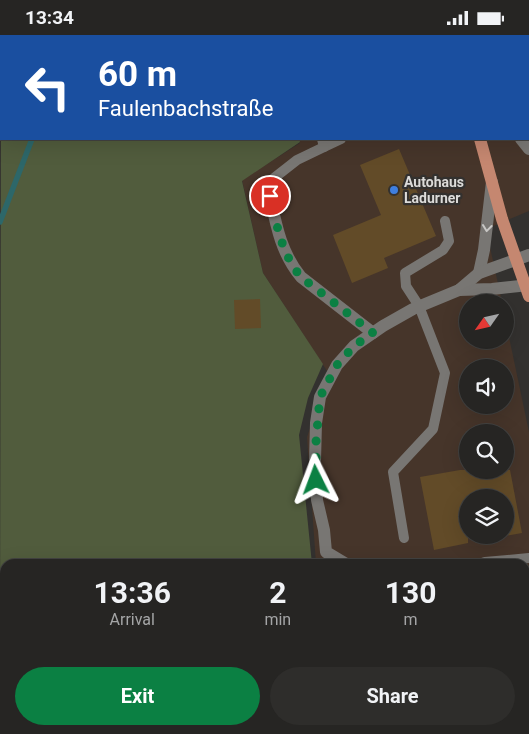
<!DOCTYPE html>
<meta charset="utf-8">
<style>
body{margin:0;font-family:Roboto,sans-serif;background:#2e2d2b;color:#f1f3f6;height:100vh;display:flex;flex-direction:column;font-size:19px;white-space:nowrap}
*{box-sizing:border-box;margin:0}
p{font-size:16px;color:#a4a5a6}
.icon{flex:none;width:28px;height:28px;fill:none;stroke:currentColor;stroke-width:2;stroke-linecap:round;stroke-linejoin:round}
.map{position:relative;flex:1;overflow:hidden}
.side{position:absolute;left:0px;top:524px;width:530px;height:176px;display:flex;flex-direction:column;background:#262523;border-radius:15px 15px 0 0;box-shadow:0 5px 20px #0002,0 0 0 1px #424241}
.side>*{flex:none}
.guide{position:absolute;left:0px;top:0px;width:530px;height:105px;box-shadow:0 5px 20px #0002,0 0 0 1px #424241;background:#1a4fa0;color:#fff;overflow:hidden}
.needle{width:32px;rotate:236deg}
.buttons{position:absolute;left:459px;top:259px;display:grid;gap:10px}
.buttons a{display:grid;place-items:center;width:55px;height:55px;border-radius:50%;background:#262523;box-shadow:0 5px 20px #0002,0 0 0 1px #424241;font-size:25px}
.pin{position:absolute;display:grid;place-items:center;width:42px;height:42px;color:#fff;margin:-21px;border:2px solid #fff;border-radius:50%;box-shadow:0 1px 5px #0007}
.me{position:absolute;width:55px;margin:-28px;rotate:357deg;stroke-linejoin:round;filter:drop-shadow(0 0 4px #0008)}
.turn{display:flex;align-items:center;gap:18px;height:105px;padding:0 15px;font-size:22px}
.turn .icon{width:65px;height:65px;stroke-width:2.5}
.turn b{display:block;font-size:35px;line-height:42px}
.eta{display:flex;justify-content:space-evenly;align-items:center;height:85px;text-align:center}
.eta b{font-size:30px;font-weight:700;line-height:35px}
.button{display:flex;gap:10px;margin-top:auto;padding:10px 15px}
.button a{flex:1;height:58px;border-radius:30px;background:#0b8043;color:#fff;font-size:20px;font-weight:700;line-height:58px;text-align:center}
.button a+a{background:#2e2d2b;color:#f1f3f6}
.status{display:flex;justify-content:space-between;align-items:center;height:35px;padding:0 25px;background:#262523;direction:ltr}
.status svg{height:14px;fill:currentColor}
.map>svg:first-child{display:block}
.industrial{fill:#46352a;fill-rule:evenodd}
.green{fill:#515c3d}
.lines{fill:none;stroke-linecap:round;stroke-linejoin:round}
.stream{stroke:#2d6769;stroke-width:5.5}
.building{fill:#624b28}
.service{stroke:#787673;stroke-width:10}
.minor{stroke:#787673;stroke-width:12}
.primary{stroke:#c58770;stroke-width:12}
.oneway{stroke:#c8c7c5}
.route{stroke:#0b8043;stroke-width:9;stroke-dasharray:0 16.2}
.shop-dot{fill:#3f7fe0;stroke:#33312f;stroke-width:2}
.labels{text-anchor:middle;dominant-baseline:central;stroke-width:4.5;stroke-linejoin:round;paint-order:stroke}
.poi-label{font-size:14px;font-weight:bold;fill:#dcdbd9;stroke:#33312f;text-anchor:start}
</style>
<div class="status"><b>13:34</b><svg viewBox="0 0 49 12"><path d="M0 12V9h3v3zM5 12V6h3v6zM10 12V3h3v9zM15 12V0h3v12zM26 1h20v11H26zM47 4h2v5h-2z"/></svg></div>
<div class="map">
<svg width="529" height="699" viewBox="0 0 529 699">
<rect width="100%" height="100%" fill="#33312f"/>
<!-- industrial -->
<g class="industrial">
<path d="M0,0H29L1,1L0,71Z"/>
<path d="M273,0H529V176L486,194L502,267L468,268V305H505V283L529,397V639L525,638V529H316L307,402L316,375L331,342L263,238L242,145L300,108L299,104H529V1ZM468,332H505V370H468ZM468,398H505V435H468ZM468,462H505V500H468Z"/>
<path d="M415,695H491L490,699H414Z"/>
</g>
<!-- green -->
<g class="green">
<rect x="29" y="0" width="245" height="1"/>
<path d="M1,68V104H299L300,107L242,146L263,238L323,329L308,363L299,400L312,529H5V616L0,611Z"/>
<path d="M525,638L529,639V699H490L491,695H525Z"/>
<path d="M0,642L5,650V695H31L33,699H0Z"/>
<path d="M54,695H415L414,699H56Z"/>
</g>
<g class="lines">
<!-- stream -->
<g class="stream">
<path d="M73,1L74,0"/>
<path d="M0,187L32,104"/>
</g>
</g>
<!-- building -->
<g class="building">
<path d="M399,114L436,201L384,223L388,233L352,248L333,200L381,180L360,130Z"/>
<path d="M260,264L261,293L235,294L234,265Z"/>
<path d="M460,435H510L522,498L505,501V462H468V508L434,515L420,442Z"/>
</g>
<g class="lines">
<!-- service -->
<g class="service">
<path d="M293,0L294,1"/>
<path d="M405,0L406,1"/>
<path d="M322,104L324,112L341,104"/>
<path d="M270,161L274,143L297,125L324,112"/>
<path d="M404,503L393,437L433,394L445,338L419,271L406,251L405,238L443,215L449,206L445,186"/>
<path d="M479,529L485,527L529,523"/>
<path d="M525,606H529"/>
</g>
<!-- minor -->
<g class="minor">
<path d="M485,0V1"/>
<path d="M521,104L529,114"/>
<path d="M270,161C276,190 281,218 301,242L373,298"/>
<path d="M479,238L484,215L492,147"/>
<path d="M459,255L492,254L529,250"/>
<path d="M346,529L326,517L324,495L317,465L315,426L316,388L320,362L337,330L354,311L383,291L413,274L459,255L479,238L529,220"/>
</g>
<!-- primary -->
<g class="primary">
<path d="M452,0V1"/>
<path d="M480,104L502,184L529,261"/>
</g>
</g>
<!-- one-way arrows -->
<defs><path id="oneway-chevron" d="M-2-3.5L2.5 0L-2 3.5" fill="none" stroke-width="1.6" stroke-linecap="round" stroke-linejoin="round" transform="scale(1.25)"/></defs>
<use class="oneway" href="#oneway-chevron" transform="translate(487 193) rotate(97)"/>
<g class="lines">
<!-- route -->
<path class="route" d="M270,161C277,190 281,218 301,242L373,298L354,311L337,330L320,362L316,407V445"/>
</g>
<!-- markers -->
<circle class="shop-dot" cx="394" cy="155" r="5"/>
<g class="labels">
<!-- poi labels -->
<g class="poi-label">
<text x="404" y="147">Autohaus<tspan x="404" dy="16">Ladurner</tspan></text>
</g>
</g>
</svg>
<div class="buttons">
<a><svg class="needle" viewBox="-14 -14 28 28"><path d="M0-13l5 13h-10z" fill="#e53935"/><path d="M0 13l5-13h-10z" fill="#a4a5a6"/></svg></a>
<a><svg class="icon" aria-label="sound" viewBox="0 0 24 24"><path d="M4 9h4l5-4v14l-5-4H4zM17 9q2 3 0 6"/></svg></a>
<a><svg class="icon" aria-label="search" viewBox="0 0 24 24"><circle cx="10" cy="10" r="6"/><path d="M15 15l6 6"/></svg></a>
<a><svg class="icon" aria-label="layers" viewBox="0 0 24 24"><path d="M12 4l9 5-9 5-9-5zM3 14l9 5 9-5"/></svg></a>
</div>
<div class="pin" style="left:270px;top:161px;background:#d93025"><svg class="icon" aria-label="arrive" viewBox="0 0 24 24"><path d="M6 21V4h12l-3 4 3 4H6"/></svg></div>
<svg class="me" style="left:316px;top:445px" viewBox="-20 -20 40 40"><path d="M0-17L14 15 0 8-14 15z" fill="#0b8043" stroke="#fff" stroke-width="4"/></svg>
<div class="guide">
<div class="turn"><svg class="icon" aria-label="left" viewBox="0 0 24 24"><path d="M17 20v-9H6M10 6l-5 5 5 5"/></svg><div><b>60 m</b>Faulenbachstraße</div></div>
</div>
<section class="side">
<div class="eta">
<div><b>13:36</b><p>Arrival</p></div>
<div><b>2</b><p>min</p></div>
<div><b>130</b><p>m</p></div>
</div>
<div class="button"><a>Exit</a><a>Share</a></div>
</section>
</div>
